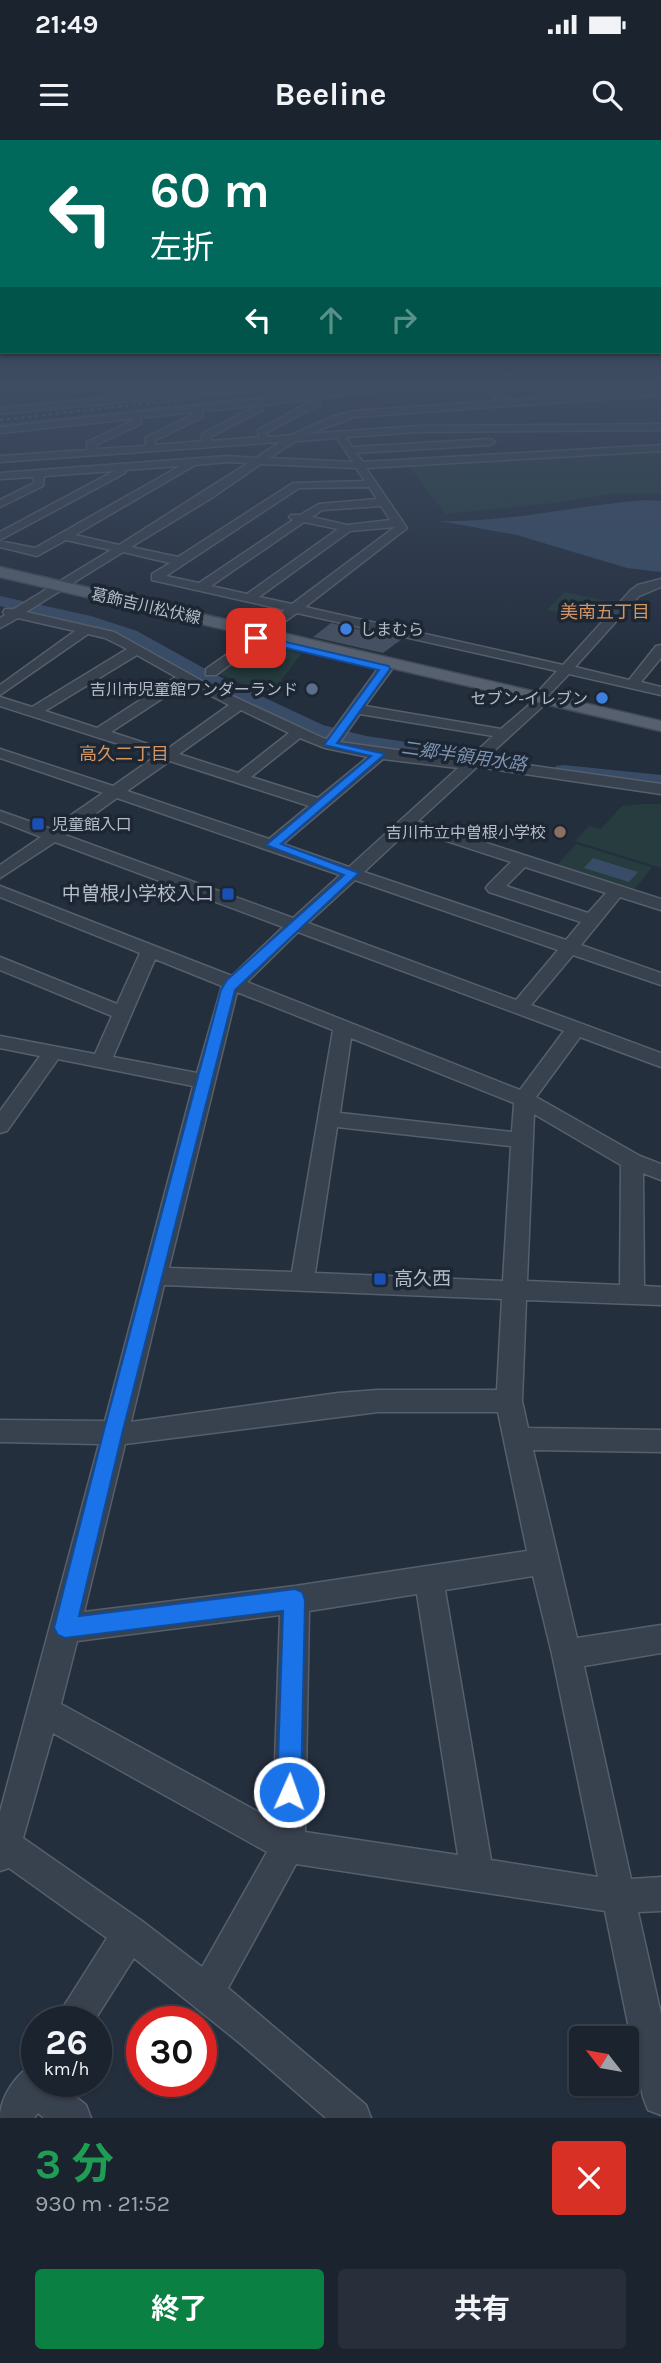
<!DOCTYPE html>
<html lang="ja">
<meta charset="utf-8">
<style>
body{margin:0;font-family:Karla,"Noto Sans JP",sans-serif;background:#282f3a;color:#f1f3f6;height:100vh;display:flex;flex-direction:column;font-size:26px;white-space:nowrap}
*{box-sizing:border-box;margin:0}
p{font-size:23px;color:#a0a4aa}
.icon{flex:none;width:38px;height:38px;fill:none;stroke:currentColor;stroke-width:2;stroke-linecap:round;stroke-linejoin:round}
.map{position:relative;height:1978px;overflow:hidden}
.sheet{display:flex;flex-direction:column;background:#1b232e;flex:1}
.sheet>*{flex:none}
.hud{position:absolute;left:0px;top:0px;width:662px;height:214px;box-shadow:0 2px 5px #0004,0 0 0 2px #39404a;background:#00695c;color:#fff;overflow:hidden}
.needle{width:46px;rotate:301deg}
.fabs{position:absolute;left:569px;top:1886px;display:grid;gap:14px}
.fabs a{display:grid;place-items:center;width:70px;height:70px;border-radius:7px;background:#1b232e;box-shadow:0 2px 5px #0004,0 0 0 2px #39404a;font-size:35px}
.speed{position:absolute;left:21px;top:1866px;display:flex;gap:14px;font-size:35px;font-weight:700;text-align:center}
.speed>*{display:grid;place-content:center;width:91px;height:91px;border-radius:50%;background:#1b232e;box-shadow:0 2px 5px #0004,0 0 0 2px #39404a;line-height:1}
.speed small{font-size:18px;font-weight:400}
.speed .limit{border:10px solid #d22;background:#fff;color:#111}
.pin{position:absolute;display:grid;place-items:center;width:60px;height:60px;color:#fff;margin:-30px;border-radius:14px;box-shadow:0 4px 10px #0006}
.me{position:absolute;width:77px;margin:-38px;rotate:2deg;stroke-linejoin:round;filter:drop-shadow(0 0 5px #0008)}
.turn{display:flex;align-items:center;gap:24px;height:147px;padding:0 35px;font-size:32px}
.turn .icon{width:91px;height:91px;stroke-width:2.5}
.turn b{display:block;font-size:49px;line-height:60px}
.lanes{display:flex;align-items:center;height:66px;padding:0 35px;background:#0003;justify-content:center;gap:35px;direction:ltr}
.lanes .off{opacity:.35}
.round{display:grid;place-items:center;flex:none;width:74px;height:74px;border-radius:7px;background:#282f3a}
.head{display:flex;align-items:center;justify-content:space-between;height:119px;padding:0 35px}
h1{font-size:42px;font-weight:700;line-height:52px;color:#1e9e55}
.primary-button{display:flex;gap:14px;margin-top:auto;padding:14px 35px}
.primary-button a{flex:1;height:80px;border-radius:7px;background:#0b8043;color:#fff;font-size:28px;font-weight:700;line-height:80px;text-align:center}
.primary-button a+a{background:#282f3a;color:#f1f3f6}
.status{display:flex;justify-content:space-between;align-items:center;height:49px;padding:0 35px;background:#1b232e;direction:ltr}
.status svg{height:19px;fill:currentColor}
header{display:flex;justify-content:space-between;align-items:center;height:91px;padding:0 35px;background:#1b232e;font-size:32px;font-weight:700}
.map>svg:first-child{display:block}
.green{fill:#263c3f}
.water{fill:#394c67}
.lines{fill:none;stroke-linecap:round;stroke-linejoin:round}
.canal{fill:#394c67;fill-rule:evenodd}
.river{fill:#394c67;fill-rule:evenodd}
.building{fill:#455162}
.minor-casing{stroke:#565f6c;stroke-width:3}
.major-casing{stroke:#414a57;stroke-width:3}
.minor{fill:#38414e;fill-rule:evenodd}
.major{fill:#56606e;fill-rule:evenodd}
.rail{stroke:#5a6575;stroke-width:2.5;stroke-dasharray:3.5 3.5;stroke-linecap:butt}
.route{fill:#1a73e8;stroke:#114b97;stroke-width:2}
.shop-dot{fill:#3f7fe0;stroke:#1d2633;stroke-width:2.5}
.service-dot{fill:#5c6f8a;stroke:#1d2633;stroke-width:2.5}
.transit-dot{fill:#1a4fb4;stroke:#1d2633;stroke-width:2.5}
.education-dot{fill:#8d6e63;stroke:#1d2633;stroke-width:2.5}
.labels{text-anchor:middle;dominant-baseline:central;stroke-width:7;stroke-linejoin:round;paint-order:stroke}
.far-street-label{font-size:16px;fill:#b4bcc9;stroke:#1d2633}
.far-poi-label{font-size:16px;fill:#b4bcc9;stroke:#1d2633;text-anchor:end}
.far-neighbourhood-label{font-size:18px;fill:#d59563;stroke:#1d2633}
.far-water-label{font-size:18px;font-style:italic;fill:#7c92b1;stroke:#1d2633}
.poi-label{font-size:19px;fill:#b4bcc9;stroke:#1d2633;text-anchor:end}
</style>
<div class="status"><b>21:49</b><svg viewBox="0 0 49 12"><path d="M0 12V9h3v3zM5 12V6h3v6zM10 12V3h3v9zM15 12V0h3v12zM26 1h20v11H26zM47 4h2v5h-2z"/></svg></div>
<header><svg class="icon" aria-label="menu" viewBox="0 0 24 24"><path d="M4 6h16M4 12h16M4 18h16"/></svg>Beeline<svg class="icon" aria-label="search" viewBox="0 0 24 24"><circle cx="10" cy="10" r="6"/><path d="M15 15l6 6"/></svg></header>
<div class="map">
<svg width="661" height="1978" viewBox="0 0 661 1978">
<rect width="100%" height="100%" fill="#242f3e"/>
<!-- green -->
<g class="green">
<path d="M661,311V354L618,353L555,363L445,374L409,326Z"/>
<path d="M564,452L613,462L596,480L547,470Z"/>
<path d="M259,504L301,514L269,557L216,532L252,506Z"/>
<path d="M643,664H661V728L575,701L589,686L601,689L622,666Z"/>
<path d="M576,704L652,727L635,749L557,725Z"/>
</g>
<!-- water -->
<g class="water">
<path d="M646,360L661,361V432L627,428L517,395L439,381C507,383 578,365 646,360Z"/>
<path d="M593,718L638,732L629,742L584,728Z"/>
</g>
<g class="lines">
<!-- canal -->
<path class="canal" d="M374,243H402L0,288V284Z"/>
<!-- river -->
<g class="river">
<path d="M0,456L91,476L137,491L218,536L323,585L366,596L508,617L516,618L519,623L516,628L508,629L365,608L309,593L204,544L123,499L80,484L0,466Z"/>
<path d="M564,625L661,635V649L556,636L553,631L556,626Z"/>
</g>
</g>
<!-- building -->
<path class="building" d="M331,483L402,499L383,513L313,497Z"/>
<g class="lines">
<defs>
<g id="minor">
<path d="M256,243L282,244L277,247L0,274V268Z"/>
<path d="M408,243H440L319,258L320,264L266,293L269,297L291,295L331,277L355,271L498,261L480,243H490L507,260L661,249V255L355,277L308,294L417,286L661,284V290L417,292L346,297L352,307L490,299L495,302L490,305L356,313L363,322L661,305V311L366,328L407,388L305,467L563,525L631,450L638,445L661,439V447L639,456L575,527L629,540L656,506L661,505V518L641,542L661,547V555L569,534L542,562V567L485,619L661,644V654L477,627L418,681L661,759V770L620,757L581,805L661,833V845L573,815L531,865L661,913V927L580,897L536,957L640,1016L661,1024V1040L643,1033L644,1146L661,1147V1165L526,1160L522,1261L528,1288L661,1290V1312L533,1310L577,1498L661,1485V1513L584,1526L631,1739L661,1737V1771L638,1772L661,1874V1975L648,1970L643,1957L605,1771L296,1724L228,1848L366,1965L371,1978H326L241,1904L134,1818L94,1881H56L62,1869L107,1798L9,1728L0,1731V1672L99,1304L0,1302V1280L105,1281L193,946L58,919L7,991L0,993V971L40,916L0,908V896L95,914L112,876L0,830V817L117,864L140,813L0,757V746L232,836L283,787L55,702L0,738V725L41,697L0,681V671L51,689L103,653L0,618V609L113,646L156,616L0,566V557L32,567L127,509L105,498L88,494L0,555V545L75,491L18,478L0,488V478L5,475L3,472L5,469H14L111,410L66,400L37,416L0,407V401L35,408L180,326L125,330V333L0,400V392L114,331L44,336L43,346L0,367V360L34,343V337L0,339V333L228,316L256,318L280,302L0,322V316L87,310V302L132,281L131,279L0,293V287ZM309,259L311,261L258,290L259,297L212,301L210,297L263,270L262,265ZM253,266L254,267L202,294V301L155,305L154,301L203,277L202,271ZM193,272L194,274L145,298L146,306L97,309L96,305L141,284L140,278ZM337,298L353,322L269,318L296,301ZM228,322L248,323L119,405L75,395L195,325ZM261,324L356,328L365,341L293,343L178,417L131,407L210,359ZM369,347L377,359L319,364L300,375H291L289,377L293,380L199,443L166,436L299,348ZM381,366L390,380L347,385L312,377L322,370ZM304,382L338,389L247,454L211,446ZM395,387L292,464L259,457L350,391ZM123,412L170,423L152,434V440L285,470L257,490L256,494L206,529V535H216L261,501L262,497L297,473L557,531L535,555V560L501,589L365,566L392,529L390,526H380L327,599L323,598L211,546L114,492L26,472ZM137,515L176,537L97,588L45,571ZM186,543L229,565L166,610L111,592ZM241,570L289,593L238,633L179,614ZM360,574L493,596L467,620L340,602ZM300,598L325,608L368,617L318,658L251,637ZM383,619L458,628L349,727L283,704ZM170,621L309,666L269,699L127,651ZM117,658L340,735L293,778L65,695ZM410,689L511,722L489,744L486,748L489,752L581,782L566,800L364,732ZM525,727L606,753L588,773L506,746ZM355,740L558,810L516,860L308,783ZM298,792L564,891L520,950L247,842ZM155,819L222,846L197,933L113,917ZM237,852L333,890L292,1132L169,1128ZM351,898L514,963L512,992L340,973ZM534,974L621,1025L620,1145L527,1141ZM337,987L511,1006L503,1141L315,1133ZM164,1145L502,1159L497,1250H378L338,1253L131,1282ZM378,1272H498L527,1411L295,1446L84,1472L125,1304ZM533,1436L552,1514L598,1737L491,1720L445,1450ZM417,1454L458,1715L305,1692L309,1471ZM280,1475L273,1680L61,1564L77,1501ZM53,1593L267,1712L202,1827L142,1781L23,1698Z"/>
<path d="M37,1923V1941H56L86,1965L91,1978H44L38,1973L34,1978H0C0,1957 17,1931 37,1923Z"/>
</g>
<path id="major" d="M0,427L661,581V591L0,437Z"/>
</defs>
<!-- minor casing -->
<use href="#minor" class="minor-casing"/>
<!-- major casing -->
<use href="#major" class="major-casing"/>
<!-- minor -->
<use href="#minor" class="minor"/>
<!-- major -->
<use href="#major" class="major"/>
<!-- rail -->
<path class="rail" d="M0,280L330,243"/>
</g>
<!-- sky -->
<linearGradient id="sky" x2="0" y2="1"><stop stop-color="#141a22"/><stop offset="0.47" stop-color="#3f4d63"/><stop offset="1" stop-color="#3f4d63" stop-opacity="0"/></linearGradient>
<rect width="661" height="520" fill="url(#sky)"/>
<!-- route -->
<path class="route" d="M256,495L389,526L390,529L337,603L385,614L281,704L359,733L235,850L122,1294L79,1476L295,1449L302,1452L305,1460L301,1652L298,1660L289,1664L281,1660L277,1652L283,1471L65,1498L58,1495L54,1488L103,1294L221,850L227,840L344,735L266,705L371,616L324,605L379,530L253,500V496Z"/>
<!-- markers -->
<g class="shop-dot">
<circle cx="346" cy="489" r="7"/>
<circle cx="602" cy="558" r="7"/>
</g>
<circle class="service-dot" cx="312" cy="549" r="7"/>
<g class="transit-dot">
<rect x="31" y="677" width="14" height="14" rx="3.5"/>
<rect x="221" y="747" width="14" height="14" rx="3.5"/>
<rect x="373" y="1132" width="14" height="14" rx="3.5"/>
</g>
<circle class="education-dot" cx="560" cy="692" r="7"/>
<g class="labels">
<!-- far-street labels -->
<g class="far-street-label">
<text transform="translate(146 466) rotate(13)">葛飾吉川松伏線</text>
</g>
<!-- far-poi labels -->
<g class="far-poi-label">
<text x="360" y="489" text-anchor="start">しまむら</text>
<text x="298" y="549">吉川市児童館ワンダーランド</text>
<text x="588" y="558">セブン-イレブン</text>
<text x="52" y="684" text-anchor="start">児童館入口</text>
<text x="546" y="692">吉川市立中曽根小学校</text>
</g>
<!-- far-neighbourhood labels -->
<g class="far-neighbourhood-label">
<text x="605" y="472">美南五丁目</text>
<text x="124" y="614">高久二丁目</text>
</g>
<!-- far-water labels -->
<g class="far-water-label">
<text transform="translate(464 616) rotate(8)">二郷半領用水路</text>
</g>
<!-- poi labels -->
<g class="poi-label">
<text x="214" y="754">中曽根小学校入口</text>
<text x="394" y="1139" text-anchor="start">高久西</text>
</g>
</g>
</svg>
<div class="fabs">
<a><svg class="needle" viewBox="-14 -14 28 28"><path d="M0-13l5 13h-10z" fill="#e53935"/><path d="M0 13l5-13h-10z" fill="#a0a4aa"/></svg></a>
</div>
<div class="speed"><div>26<small>km/h</small></div><div class="limit">30</div></div>
<div class="pin" style="left:256px;top:498px;background:#d93025"><svg class="icon" aria-label="arrive" viewBox="0 0 24 24"><path d="M6 21V4h12l-3 4 3 4H6"/></svg></div>
<svg class="me" style="left:289px;top:1652px" viewBox="-20 -20 40 40"><circle r="17" fill="#1a73e8" stroke="#fff" stroke-width="3"/><path d="M0-11L8 9 0 5-8 9z" fill="#fff"/></svg>
<div class="hud">
<div class="turn"><svg class="icon" aria-label="left" viewBox="0 0 24 24"><path d="M17 20v-9H6M10 6l-5 5 5 5"/></svg><div><b>60 m</b>左折</div></div>
<div class="lanes"><svg class="icon" aria-label="left" viewBox="0 0 24 24"><path d="M17 20v-9H6M10 6l-5 5 5 5"/></svg><svg class="icon off" aria-label="ahead" viewBox="0 0 24 24"><path d="M12 20V5M6 11l6-6 6 6"/></svg><svg class="icon off" aria-label="right" viewBox="0 0 24 24"><path d="M7 20v-9h11M14 6l5 5-5 5"/></svg></div>
</div>
</div>
<section class="sheet">
<div class="head"><div><h1>3 分</h1><p>930 m · 21:52</p></div><a class="round" style="background:#d93025;color:#fff"><svg class="icon" aria-label="close" viewBox="0 0 24 24"><path d="M6 6l12 12M18 6L6 18"/></svg></a></div>
<div class="primary-button"><a>終了</a><a>共有</a></div>
</section>
